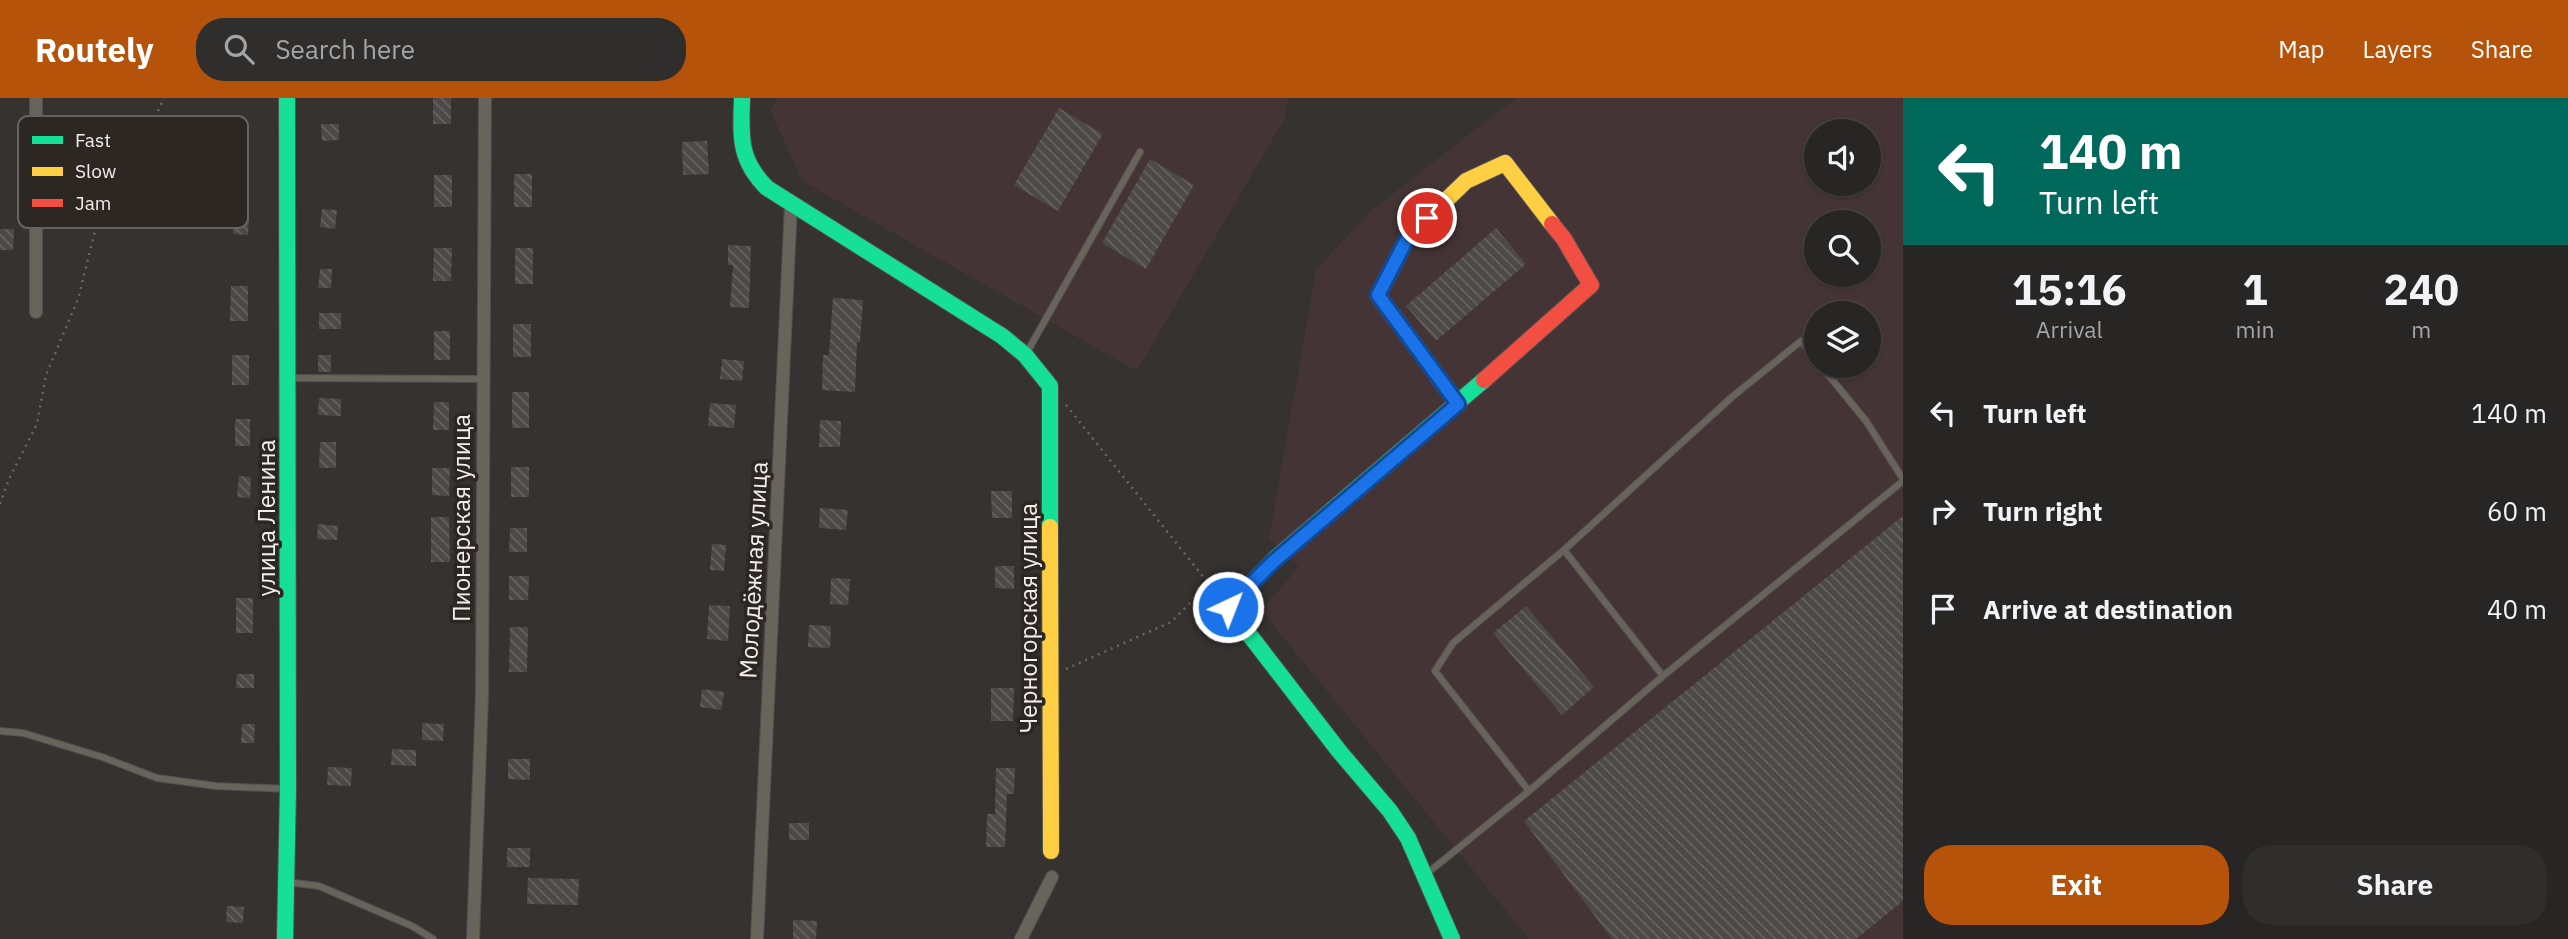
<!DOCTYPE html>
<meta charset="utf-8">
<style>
body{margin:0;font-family:"IBM Plex Sans",sans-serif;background:#302e2c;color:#f1f3f6;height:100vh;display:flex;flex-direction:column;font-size:26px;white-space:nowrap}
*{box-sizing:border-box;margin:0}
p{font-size:23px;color:#a5a5a6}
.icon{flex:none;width:38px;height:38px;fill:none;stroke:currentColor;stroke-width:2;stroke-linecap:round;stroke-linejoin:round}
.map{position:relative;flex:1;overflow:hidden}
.side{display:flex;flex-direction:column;background:#282624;width:665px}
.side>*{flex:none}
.hud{background:#00695c;color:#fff;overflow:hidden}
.controls{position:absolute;left:1804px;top:21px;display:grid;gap:14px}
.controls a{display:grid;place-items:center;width:77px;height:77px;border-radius:50%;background:#282624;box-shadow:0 2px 5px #0004,0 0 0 2px #444341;font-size:35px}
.pin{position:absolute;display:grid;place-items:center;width:60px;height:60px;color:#fff;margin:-30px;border:4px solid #fff;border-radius:50%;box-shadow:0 2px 7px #0007}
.me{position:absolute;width:77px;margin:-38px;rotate:43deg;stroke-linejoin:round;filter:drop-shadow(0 0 5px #0008)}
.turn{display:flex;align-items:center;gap:24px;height:147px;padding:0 21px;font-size:32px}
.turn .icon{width:91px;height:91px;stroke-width:2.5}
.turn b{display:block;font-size:49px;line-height:60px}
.eta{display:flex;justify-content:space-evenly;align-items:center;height:119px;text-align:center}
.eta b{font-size:42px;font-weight:800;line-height:49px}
.action{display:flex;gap:14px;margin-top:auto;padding:14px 21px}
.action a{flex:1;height:80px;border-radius:28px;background:#b45309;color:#fff;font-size:28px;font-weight:800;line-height:80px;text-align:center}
.action a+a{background:#302e2c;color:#f1f3f6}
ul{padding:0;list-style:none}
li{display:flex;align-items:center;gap:21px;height:98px;padding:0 21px}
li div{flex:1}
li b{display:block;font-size:26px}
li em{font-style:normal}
header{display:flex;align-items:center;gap:42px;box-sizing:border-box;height:98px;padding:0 35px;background:#b45309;color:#fff}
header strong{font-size:33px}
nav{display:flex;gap:38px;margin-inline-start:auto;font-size:24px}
.search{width:490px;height:63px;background:#302e2c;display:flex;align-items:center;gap:18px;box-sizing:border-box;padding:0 24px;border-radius:28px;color:#a5a5a6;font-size:26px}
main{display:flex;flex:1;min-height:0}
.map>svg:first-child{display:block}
.industrial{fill:#453436;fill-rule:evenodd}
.building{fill:url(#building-back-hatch)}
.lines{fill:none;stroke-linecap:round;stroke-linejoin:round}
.lane-casing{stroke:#52504f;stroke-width:8}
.street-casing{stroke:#52504f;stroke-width:14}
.fast-casing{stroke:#52504f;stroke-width:18}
.slow-casing{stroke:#52504f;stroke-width:18}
.jam-casing{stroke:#52504f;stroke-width:18}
.path{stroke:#6b6862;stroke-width:2.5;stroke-dasharray:2 5;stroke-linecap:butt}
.lane{stroke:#68635b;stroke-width:6}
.street{stroke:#68635b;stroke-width:12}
.fast{stroke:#16e098;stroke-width:16}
.slow{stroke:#ffcf43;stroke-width:16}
.jam{stroke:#f24e42;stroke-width:16}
.route-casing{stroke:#114b97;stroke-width:18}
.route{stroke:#1a73e8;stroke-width:12}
.labels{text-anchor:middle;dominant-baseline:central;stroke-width:7;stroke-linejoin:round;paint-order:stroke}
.street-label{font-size:24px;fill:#f2eeec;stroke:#2d2724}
.key{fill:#2d2724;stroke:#686360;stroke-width:2}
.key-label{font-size:19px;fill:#f2eeec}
</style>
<header>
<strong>Routely</strong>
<div class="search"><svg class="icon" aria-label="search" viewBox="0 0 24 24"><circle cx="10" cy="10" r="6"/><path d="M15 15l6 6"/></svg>Search here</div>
<nav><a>Map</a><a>Layers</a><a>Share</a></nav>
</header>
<main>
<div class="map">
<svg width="1903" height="841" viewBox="0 0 1903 841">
<defs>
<pattern id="building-back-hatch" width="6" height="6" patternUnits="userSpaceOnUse" patternTransform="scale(1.75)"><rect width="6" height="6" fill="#4c4948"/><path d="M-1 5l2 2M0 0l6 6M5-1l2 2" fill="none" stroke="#666463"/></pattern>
</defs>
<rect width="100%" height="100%" fill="#353230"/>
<!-- industrial -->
<g class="industrial">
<path d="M777,0H1288L1285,20L1137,273L802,83L770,12Z"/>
<path d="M1516,0H1903V841H1529L1261,512L1299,469L1269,441L1316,172L1372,112ZM1816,33H1869V86H1816ZM1816,124H1869V177H1816ZM1816,215H1869V268H1816Z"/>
</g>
<!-- building -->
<g class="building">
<rect x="433" y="0" width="18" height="26"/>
<path d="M1059,10L1103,36L1058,113L1014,87Z"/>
<path d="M321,26H339V42L322,43Z"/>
<path d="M707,43L709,76L683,77L682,44Z"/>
<path d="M1150,61L1194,87L1146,171L1102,145Z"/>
<rect x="514" y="76" width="18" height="33"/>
<rect x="434" y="77" width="18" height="32"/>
<path d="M322,111L337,112L335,131L320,129Z"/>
<path d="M234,116L249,117L248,137L233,136Z"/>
<path d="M1496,130L1526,166L1436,243L1406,208Z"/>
<path d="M0,131H14L13,152H0Z"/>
<path d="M728,147L751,148L749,210L730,209L733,167H728Z"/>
<path d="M434,150H452L451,183H433Z"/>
<rect x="515" y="150" width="18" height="36"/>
<path d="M320,171H332L331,190H318Z"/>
<path d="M231,188H248V223H230Z"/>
<path d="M833,200L863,202L860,244H857L855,294L822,292L823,257H829Z"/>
<rect x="319" y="215" width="22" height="16"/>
<rect x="513" y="226" width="18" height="33"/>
<rect x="434" y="233" width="16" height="29"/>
<rect x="232" y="257" width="17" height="30"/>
<rect x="318" y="257" width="13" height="17"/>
<path d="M722,261L744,263L742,283L720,281Z"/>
<rect x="512" y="294" width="17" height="36"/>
<path d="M319,300L341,301V318L318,317Z"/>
<path d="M434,304H449V332H433Z"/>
<path d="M710,305L736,307L734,330L708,328Z"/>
<rect x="235" y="321" width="15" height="27"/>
<path d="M820,322L841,323L840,349H819Z"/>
<path d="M320,344H336V370H319Z"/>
<rect x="511" y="369" width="18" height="30"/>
<path d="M432,370H450L449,398L432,397Z"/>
<path d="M239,378L251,379L250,400L237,399Z"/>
<path d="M991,393H1012V420H992Z"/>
<path d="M820,410L848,412L846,432L819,430Z"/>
<path d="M1903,418V803L1856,841H1612L1524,723Z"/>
<path d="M431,419H449L450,464H431Z"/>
<path d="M318,426L338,428L337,442L317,441Z"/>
<path d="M510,430H527V454H509Z"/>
<path d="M712,446L726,447L724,473L710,472Z"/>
<path d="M995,468H1014V491L995,490Z"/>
<path d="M509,478H529L528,502H509Z"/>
<path d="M831,480L850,481L848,507L830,506Z"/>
<rect x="236" y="500" width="17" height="35"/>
<path d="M709,507L730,508L728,543L707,541Z"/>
<path d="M1526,508L1594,589L1562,617L1493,535Z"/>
<path d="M809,527L831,528L830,550L808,549Z"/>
<path d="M510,529H528L527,574H509Z"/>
<path d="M237,576H254V590H236Z"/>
<path d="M991,590H1014L1013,623H991Z"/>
<path d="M702,591L724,594L721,612L700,609Z"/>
<path d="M422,625L444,626L443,643L422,642Z"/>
<path d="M242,626H255L254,645H241Z"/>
<path d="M392,651L416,652V668L391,667Z"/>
<path d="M508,661H530V682L508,681Z"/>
<path d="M328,669L352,670L351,688L327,687Z"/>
<path d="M996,670H1015L1014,696H1007L1005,749H986L987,716H995Z"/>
<rect x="789" y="725" width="20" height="17"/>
<rect x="507" y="750" width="23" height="19"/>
<path d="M528,780L579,781L578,807L527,806Z"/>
<path d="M227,808L244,809L243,825L226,824Z"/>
<path d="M793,822L817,823L816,841H793Z"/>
</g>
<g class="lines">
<defs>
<g id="lane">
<path d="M1026,256L1140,54"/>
<path d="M1821,268L1866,323L1903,381"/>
<path d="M291,280L483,281"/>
<path d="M1564,452L1732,299L1801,243L1816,262"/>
<path d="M1663,578L1903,383"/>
<path d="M0,633L23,635L102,659L157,680L216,688L288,691"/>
<path d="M1425,777L1529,693L1663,578L1564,452L1453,545L1435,573L1529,693"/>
<path d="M287,784L319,788L412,828L433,841"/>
</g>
<g id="street">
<path d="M36,214V0"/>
<path d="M473,841L482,597L485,0"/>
<path d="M757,841L791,106"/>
<path d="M1021,841L1052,779"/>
</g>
<g id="fast">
<path d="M742,0C741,38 738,61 767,90L1002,238L1025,257L1050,288V429"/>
<path d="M1385,184L1378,197L1458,306"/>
<path d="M285,841L288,691L287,0"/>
<path d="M1452,841L1408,740L1390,713L1339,653L1228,509L1277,459L1484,282"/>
</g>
<g id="slow">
<path d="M1385,184L1408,139L1466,83L1505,65L1552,126"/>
<path d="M1050,429L1051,753"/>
</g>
<path id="jam" d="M1484,282L1591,187L1564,141L1552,126"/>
</defs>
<!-- lane casing -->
<use href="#lane" class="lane-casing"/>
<!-- street casing -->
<use href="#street" class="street-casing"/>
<!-- fast casing -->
<use href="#fast" class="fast-casing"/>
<!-- slow casing -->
<use href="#slow" class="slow-casing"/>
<!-- jam casing -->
<use href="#jam" class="jam-casing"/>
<!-- path -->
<g class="path">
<path d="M1066,307L1217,496"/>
<path d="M0,406L9,381L37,326L46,277L78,201L96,129L104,112L124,87L164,0"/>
<path d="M1066,571L1171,524L1209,486"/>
</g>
<!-- lane -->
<use href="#lane" class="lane"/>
<!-- street -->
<use href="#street" class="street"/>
<!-- fast -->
<use href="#fast" class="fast"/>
<!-- slow -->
<use href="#slow" class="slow"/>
<!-- jam -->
<use href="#jam" class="jam"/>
</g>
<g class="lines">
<defs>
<path id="route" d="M1228,509L1272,465L1458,306L1378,197L1408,139L1427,120"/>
</defs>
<!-- route casing -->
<use href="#route" class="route-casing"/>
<!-- route -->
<use href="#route" class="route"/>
</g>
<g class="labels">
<!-- street labels -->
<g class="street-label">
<text transform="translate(266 420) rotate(-90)">улица Ленина</text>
<text transform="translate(461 420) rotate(-90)">Пионерская улица</text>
<text transform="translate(753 472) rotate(-87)">Молодёжная улица</text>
<text transform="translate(1028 520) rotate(-90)">Черногорская улица</text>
</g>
</g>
<!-- legend -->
<rect x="18" y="18" width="230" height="112" rx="10" class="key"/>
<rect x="32" y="38" width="31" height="8" fill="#16e098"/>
<rect x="32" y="69" width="31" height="9" fill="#ffcf43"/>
<rect x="32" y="101" width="31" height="8" fill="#f24e42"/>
<g class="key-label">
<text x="75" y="49">Fast</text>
<text x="75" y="80">Slow</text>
<text x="75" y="112">Jam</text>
</g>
</svg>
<div class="controls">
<a><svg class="icon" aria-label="sound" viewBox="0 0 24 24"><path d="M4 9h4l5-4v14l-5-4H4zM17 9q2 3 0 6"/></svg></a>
<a><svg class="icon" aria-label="search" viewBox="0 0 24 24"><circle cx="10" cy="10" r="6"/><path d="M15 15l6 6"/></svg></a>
<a><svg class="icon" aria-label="layers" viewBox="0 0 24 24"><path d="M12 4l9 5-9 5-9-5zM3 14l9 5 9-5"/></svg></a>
</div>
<div class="pin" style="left:1427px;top:120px;background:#d93025"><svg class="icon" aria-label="arrive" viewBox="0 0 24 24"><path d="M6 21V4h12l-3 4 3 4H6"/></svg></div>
<svg class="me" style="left:1228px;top:509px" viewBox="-20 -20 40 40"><circle r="17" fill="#1a73e8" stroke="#fff" stroke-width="3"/><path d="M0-11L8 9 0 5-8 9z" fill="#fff"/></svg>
</div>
<section class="side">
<div class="hud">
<div class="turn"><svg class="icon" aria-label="left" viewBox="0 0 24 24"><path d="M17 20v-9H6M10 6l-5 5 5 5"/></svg><div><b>140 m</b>Turn left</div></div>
</div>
<div class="eta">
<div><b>15:16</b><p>Arrival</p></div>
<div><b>1</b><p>min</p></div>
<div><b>240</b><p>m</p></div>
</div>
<ul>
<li><svg class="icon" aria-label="left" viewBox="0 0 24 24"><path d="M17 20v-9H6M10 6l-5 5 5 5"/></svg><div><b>Turn left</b></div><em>140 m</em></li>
<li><svg class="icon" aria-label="right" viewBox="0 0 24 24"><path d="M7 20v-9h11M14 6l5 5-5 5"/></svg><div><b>Turn right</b></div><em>60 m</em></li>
<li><svg class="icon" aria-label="arrive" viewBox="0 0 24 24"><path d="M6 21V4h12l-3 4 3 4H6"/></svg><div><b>Arrive at destination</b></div><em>40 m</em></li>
</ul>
<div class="action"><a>Exit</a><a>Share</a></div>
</section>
</main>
